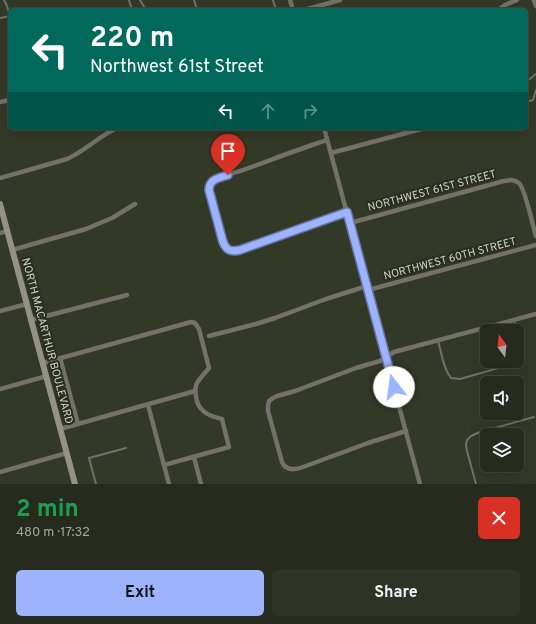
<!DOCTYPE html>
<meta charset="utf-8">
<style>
body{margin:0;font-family:Overpass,sans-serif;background:#2e3326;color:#f1f3f6;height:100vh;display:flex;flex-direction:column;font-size:15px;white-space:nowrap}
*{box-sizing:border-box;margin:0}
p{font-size:13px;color:#a4a7a4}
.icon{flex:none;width:22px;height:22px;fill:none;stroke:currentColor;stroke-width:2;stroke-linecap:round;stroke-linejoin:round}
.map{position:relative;height:484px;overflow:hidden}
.sheet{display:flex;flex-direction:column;background:#262b1d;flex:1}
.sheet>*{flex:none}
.banner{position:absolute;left:8px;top:8px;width:520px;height:122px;border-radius:6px;box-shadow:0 4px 16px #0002,0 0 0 1px #42473b;background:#00695c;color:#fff;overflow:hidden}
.needle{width:26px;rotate:345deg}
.fabs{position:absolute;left:480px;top:324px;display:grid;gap:8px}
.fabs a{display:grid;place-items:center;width:44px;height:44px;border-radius:6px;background:#262b1d;box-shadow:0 4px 16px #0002,0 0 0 1px #42473b;font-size:20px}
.pin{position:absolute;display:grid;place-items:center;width:34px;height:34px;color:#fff;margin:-41px -17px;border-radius:50% 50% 50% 0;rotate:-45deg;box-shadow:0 0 4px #0007}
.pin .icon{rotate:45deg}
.me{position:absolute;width:44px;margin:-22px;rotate:345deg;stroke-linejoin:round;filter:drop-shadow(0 0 3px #0008)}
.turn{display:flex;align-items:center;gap:14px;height:84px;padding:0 16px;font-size:18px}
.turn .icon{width:52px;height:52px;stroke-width:2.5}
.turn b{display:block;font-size:28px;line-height:34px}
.lanes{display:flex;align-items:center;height:38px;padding:0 16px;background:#0003;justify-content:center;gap:20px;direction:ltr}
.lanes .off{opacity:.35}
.round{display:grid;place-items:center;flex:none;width:42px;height:42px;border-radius:6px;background:#2e3326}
.overview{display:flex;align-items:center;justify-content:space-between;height:68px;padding:0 16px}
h1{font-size:24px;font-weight:700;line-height:30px;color:#1e9e55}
.cta{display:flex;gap:8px;margin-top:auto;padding:8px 16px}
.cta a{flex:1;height:46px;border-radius:6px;background:#9eb3fd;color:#111;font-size:16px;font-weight:700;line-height:46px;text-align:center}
.cta a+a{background:#2e3326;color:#f1f3f6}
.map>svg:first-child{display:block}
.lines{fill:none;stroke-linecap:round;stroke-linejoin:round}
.service{stroke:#737168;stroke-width:2}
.minor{stroke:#737168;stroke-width:4.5}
.secondary{stroke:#959183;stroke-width:6}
.route-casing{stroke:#6774a4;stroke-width:10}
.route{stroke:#9eb3fd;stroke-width:7}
.labels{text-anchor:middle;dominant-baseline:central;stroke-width:4;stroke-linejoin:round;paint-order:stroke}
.street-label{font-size:11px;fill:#cfd3c8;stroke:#292f1e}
</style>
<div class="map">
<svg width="536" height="484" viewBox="0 0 536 484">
<rect width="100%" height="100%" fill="#333927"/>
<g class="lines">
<!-- service -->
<g class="service">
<path d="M129,0L132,10"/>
<path d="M140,0L146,10"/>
<path d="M194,0L197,10"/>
<path d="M273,0L276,10"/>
<path d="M0,18L10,16L7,6L4,0"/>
<path d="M526,82L536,74"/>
<path d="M526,102L533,100L536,90"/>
<path d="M438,341C442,354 443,368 451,378L460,379L516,363L520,358L519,336L514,321"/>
<path d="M96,484L89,458L126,448"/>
<path d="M476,484L467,451L466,445L467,440L471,436L480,432L534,417"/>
</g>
<!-- minor -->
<g class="minor">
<path d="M290,0L293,10"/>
<path d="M534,0L536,6"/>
<path d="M304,10L340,0"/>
<path d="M498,10L505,5L517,0"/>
<path d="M0,102L10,100"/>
<path d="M324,128L420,484"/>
<path d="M327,140C299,149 271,160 243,170C236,173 220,175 214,180C210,183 209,186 209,190L223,242C227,251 231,252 240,250L347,212"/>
<path d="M331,153L425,128"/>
<path d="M0,178L67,159C85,151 99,136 117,128"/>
<path d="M350,223L504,181C510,180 514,179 519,183C525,188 533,227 536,236"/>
<path d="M0,233L7,231"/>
<path d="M12,250L86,229L112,218L135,204"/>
<path d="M368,290L536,245"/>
<path d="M0,311L27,304"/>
<path d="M31,320L127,295"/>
<path d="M209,336L256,324L275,318L326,299L367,286"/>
<path d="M60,358L78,424"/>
<path d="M43,363L191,322L195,323L199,329L209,368C205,373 200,378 197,383C195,387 195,391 196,396C197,411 209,416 222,419L229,447L164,465"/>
<path d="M0,389L47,376"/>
<path d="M148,405L169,484"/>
<path d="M60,429L195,391"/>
<path d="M406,431L368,443L303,467C295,470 286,471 282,462L268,411V406L269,401L273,398L277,396L295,391L356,368L380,361L394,352L536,314"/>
<path d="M194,457L201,484"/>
<path d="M0,472L67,453"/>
</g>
<!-- secondary -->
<path class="secondary" d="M0,204L75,484"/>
</g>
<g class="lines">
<defs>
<path id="route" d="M228,175C219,178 209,179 209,190L223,242C227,251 231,252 240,250L347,212L394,387"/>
</defs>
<!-- route casing -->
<use href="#route" class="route-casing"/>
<!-- route -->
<use href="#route" class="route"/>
</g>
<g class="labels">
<!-- street labels -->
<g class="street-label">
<text transform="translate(432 191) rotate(-15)">NORTHWEST 61ST STREET</text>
<text transform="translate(450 259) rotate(-15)">NORTHWEST 60TH STREET</text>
<text transform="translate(47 341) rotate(75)">NORTH MACARTHUR BOULEVARD</text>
</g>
</g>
</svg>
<div class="fabs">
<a><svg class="needle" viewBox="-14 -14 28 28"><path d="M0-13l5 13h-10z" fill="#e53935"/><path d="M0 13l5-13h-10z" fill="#a4a7a4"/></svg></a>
<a><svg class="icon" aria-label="sound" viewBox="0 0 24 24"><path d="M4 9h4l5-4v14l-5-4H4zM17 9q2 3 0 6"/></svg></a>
<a><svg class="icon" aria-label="layers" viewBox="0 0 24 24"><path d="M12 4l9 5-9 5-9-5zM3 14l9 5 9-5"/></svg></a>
</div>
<div class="pin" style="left:228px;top:175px;background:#d93025"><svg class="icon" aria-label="arrive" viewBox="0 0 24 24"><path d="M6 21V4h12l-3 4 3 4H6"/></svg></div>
<svg class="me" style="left:394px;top:387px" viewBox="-20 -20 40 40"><circle r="19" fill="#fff"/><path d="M0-13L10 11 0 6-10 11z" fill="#9eb3fd"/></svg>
<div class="banner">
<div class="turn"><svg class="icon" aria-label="left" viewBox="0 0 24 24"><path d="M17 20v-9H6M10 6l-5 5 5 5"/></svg><div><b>220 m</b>Northwest 61st Street</div></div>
<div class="lanes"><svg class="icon" aria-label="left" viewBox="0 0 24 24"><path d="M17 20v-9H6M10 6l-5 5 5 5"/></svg><svg class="icon off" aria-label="ahead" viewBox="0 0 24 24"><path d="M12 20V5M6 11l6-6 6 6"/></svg><svg class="icon off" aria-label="right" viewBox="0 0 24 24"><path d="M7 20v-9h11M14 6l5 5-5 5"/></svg></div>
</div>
</div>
<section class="sheet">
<div class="overview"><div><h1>2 min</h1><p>480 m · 17:32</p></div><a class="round" style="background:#d93025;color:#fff"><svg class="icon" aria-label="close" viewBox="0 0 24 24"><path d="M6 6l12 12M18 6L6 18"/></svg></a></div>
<div class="cta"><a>Exit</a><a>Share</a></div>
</section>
